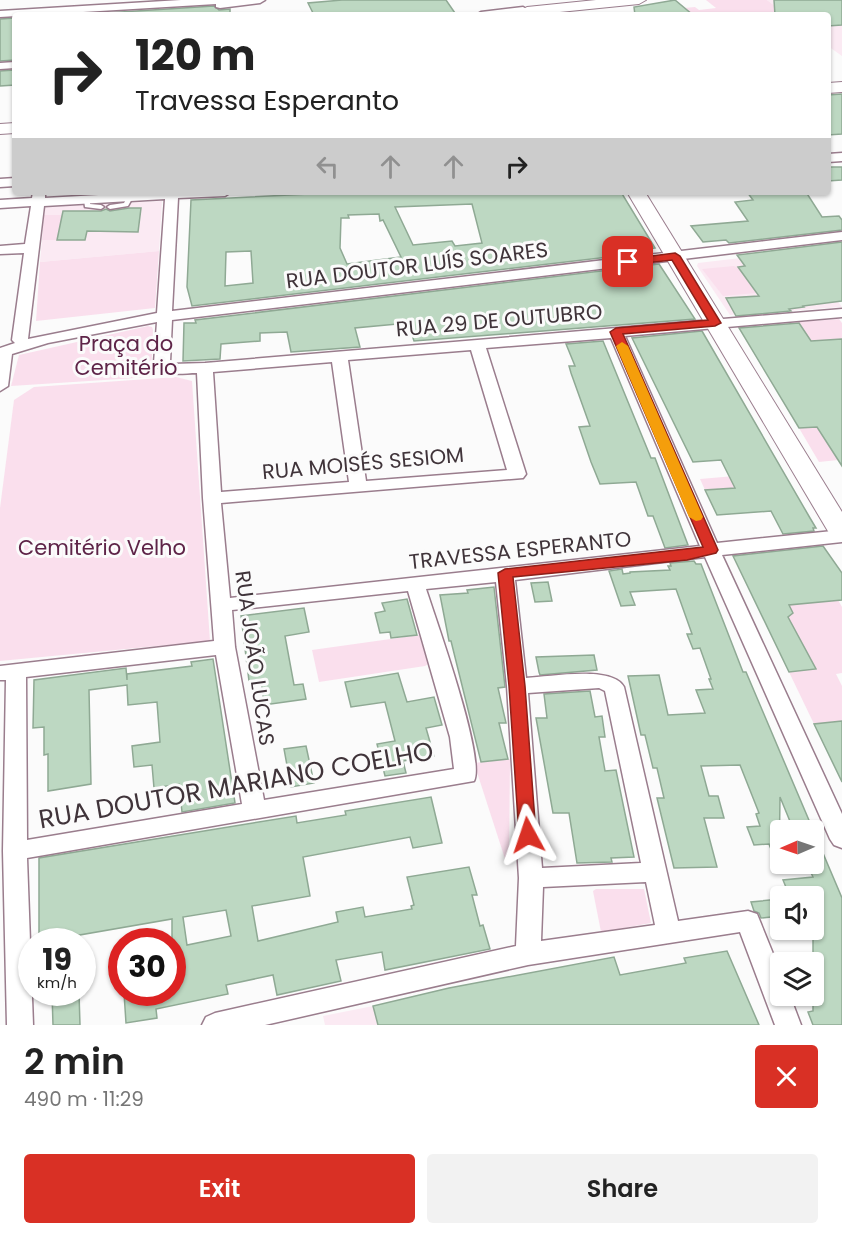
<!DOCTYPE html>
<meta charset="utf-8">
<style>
body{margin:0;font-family:Poppins,sans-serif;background:#f2f2f2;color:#222;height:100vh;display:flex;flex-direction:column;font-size:22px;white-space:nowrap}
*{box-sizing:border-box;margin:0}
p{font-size:20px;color:#767676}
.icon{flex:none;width:33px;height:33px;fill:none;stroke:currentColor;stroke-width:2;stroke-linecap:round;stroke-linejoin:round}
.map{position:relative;height:1025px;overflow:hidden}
.panel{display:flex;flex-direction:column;background:#fff;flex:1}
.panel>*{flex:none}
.guide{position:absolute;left:12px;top:12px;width:819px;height:183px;border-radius:6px;box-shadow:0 2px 4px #0004;background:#fff;color:#222;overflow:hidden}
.needle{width:39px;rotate:268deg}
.fabs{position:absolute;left:770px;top:820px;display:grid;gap:12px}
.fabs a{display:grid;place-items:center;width:54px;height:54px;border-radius:6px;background:#fff;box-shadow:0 2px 4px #0004;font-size:30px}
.speed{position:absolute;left:18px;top:928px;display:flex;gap:12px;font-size:30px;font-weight:700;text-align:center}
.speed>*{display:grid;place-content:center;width:78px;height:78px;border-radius:50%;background:#fff;box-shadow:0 2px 4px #0004;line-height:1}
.speed small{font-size:15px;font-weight:400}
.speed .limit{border:9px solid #d22;background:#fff;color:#111}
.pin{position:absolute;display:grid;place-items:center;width:51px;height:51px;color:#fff;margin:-26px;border-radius:12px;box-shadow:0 3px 9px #0006}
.me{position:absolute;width:66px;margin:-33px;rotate:355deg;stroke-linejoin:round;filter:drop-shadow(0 0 4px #0008)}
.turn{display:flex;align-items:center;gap:21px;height:126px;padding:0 24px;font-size:27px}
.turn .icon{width:78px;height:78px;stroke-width:2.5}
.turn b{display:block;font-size:42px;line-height:51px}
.lanes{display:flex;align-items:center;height:57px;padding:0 24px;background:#0003;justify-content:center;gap:30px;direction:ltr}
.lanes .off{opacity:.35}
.round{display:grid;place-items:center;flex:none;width:63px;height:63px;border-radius:6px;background:#f2f2f2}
.summary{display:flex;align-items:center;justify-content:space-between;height:102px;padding:0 24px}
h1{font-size:36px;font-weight:600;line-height:45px}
.button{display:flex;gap:12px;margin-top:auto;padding:12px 24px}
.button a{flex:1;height:69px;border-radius:6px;background:#d93025;color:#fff;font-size:24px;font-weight:600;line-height:69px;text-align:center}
.button a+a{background:#f2f2f2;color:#222}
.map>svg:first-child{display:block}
.built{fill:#fbeaf3}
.green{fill:#fadfed}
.building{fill:#bdd8c2;stroke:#8fa994;stroke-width:1.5;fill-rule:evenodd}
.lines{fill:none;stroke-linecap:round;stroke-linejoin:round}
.lane-casing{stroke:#9a7d8d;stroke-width:3}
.street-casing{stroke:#9a7d8d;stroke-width:3}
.secondary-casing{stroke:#9a7d8d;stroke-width:2}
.lane{fill:#fff;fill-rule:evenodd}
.street{fill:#fff;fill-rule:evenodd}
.secondary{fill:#fff;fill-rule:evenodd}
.route{fill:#d93025;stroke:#8d1f18;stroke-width:1.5}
.slow{fill:#f59e0b}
.labels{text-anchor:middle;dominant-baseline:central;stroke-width:6;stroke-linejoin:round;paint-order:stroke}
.street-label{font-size:21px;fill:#40343a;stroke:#fbfbfb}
.park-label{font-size:21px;fill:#5e2448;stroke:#fbfbfb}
.near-street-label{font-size:26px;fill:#40343a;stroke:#fbfbfb}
</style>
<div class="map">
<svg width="842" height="1025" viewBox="0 0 842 1025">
<rect width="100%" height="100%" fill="#fbfbfb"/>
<!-- built -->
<g class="built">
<path d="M767,0H842V56L828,46V15H787Z"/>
<path d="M162,201L159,251L40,262L45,207Z"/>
<path d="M799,251L842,307L730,315L697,266L698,263Z"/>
<path d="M373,1006L378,1025H325L323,1016Z"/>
</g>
<!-- green -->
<g class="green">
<path d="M706,0H767L787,15H693L684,8L695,7L699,10L716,8Z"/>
<path d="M44,215H62L57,240H42Z"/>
<path d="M159,251L155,308L36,321L40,262Z"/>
<path d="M734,266L738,268L756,293L723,296L702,269Z"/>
<path d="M839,319L842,323V339L811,341L798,322Z"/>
<path d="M148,326L152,327L153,330L151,377L11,386L19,355Z"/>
<path d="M176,377L192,381L210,641L0,661V508L14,400L34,387Z"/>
<path d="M842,425L825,439L838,460L819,462L799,428Z"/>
<path d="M783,472L790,483L705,490L700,479Z"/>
<path d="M838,600L842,607V673L836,674L842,686V721L814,724L789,672L816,669L788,617L793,613L789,605Z"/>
<path d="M419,635L428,664L425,666L319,682L312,650Z"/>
<path d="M510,759L509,863L507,865L474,763Z"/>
<path d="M596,889H644L651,923L601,932L593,891Z"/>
</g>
<!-- building -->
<g class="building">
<path d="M342,0H446L455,13L314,15L308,3Z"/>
<path d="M675,0L693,15H635L634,7Z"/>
<path d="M774,0H842V25L828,26V15H775Z"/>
<path d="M214,6L219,10L230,9V15H74Z"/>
<path d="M15,18V60L0,61V19Z"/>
<path d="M15,70V85L0,86V71Z"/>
<path d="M842,94V134L828,135V95Z"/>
<path d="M828,167H842V180L828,181Z"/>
<path d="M350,192H621L655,248L649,249L651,252L192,306L187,287L191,200ZM472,204L482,243L455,246L452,241L413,245L395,207ZM379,214L380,221L383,220L401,257L347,264L340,248L341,218H349L348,215ZM251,251L253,283L225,286L226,252Z"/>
<path d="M747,192H806L822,217L839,216L842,220V230L729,243L726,240L703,242L691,226L748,221L735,202L753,200Z"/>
<path d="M129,208H141L138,232L87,231L85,240H57L63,211H101L106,209L110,211Z"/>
<path d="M842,242V301L803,306L804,307L789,309L791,311L736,316L726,298L759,296L738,267L745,266L737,255Z"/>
<path d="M659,264L695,319L414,341L408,323L355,328L360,347L291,352L287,332L260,333V341L221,344L220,359L183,361L184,323H196L195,320Z"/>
<path d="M799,323L811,341L842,339V466L817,427L799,428L739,328Z"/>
<path d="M702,331L810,518L816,528H813L814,531L783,534L771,511L717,515L705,490L735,488L721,460L693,462L632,338Z"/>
<path d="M603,341L651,458H655L688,545L665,548L653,516H648L636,482L600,484L591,462L579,427L590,426L571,373L569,366H575L566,344Z"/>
<path d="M823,546L842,573V600L789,605L793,613L788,617L816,669L789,672L733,556Z"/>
<path d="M694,561L696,564H701L743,672H746L842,898V1025H813L808,1012L813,1011V897H790L783,880L813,877L807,864H813V831H794L780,797L779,870L769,844L754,845L747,827L760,826L756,814L759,813L740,765L701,766L709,796H718L724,818H704L717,867L674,868L657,798H664L657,768H653L645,735H641L628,676L659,675L668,715L705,713L696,690L713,689L709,679H711L700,648L693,649L687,634H692L676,589L630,592L635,605L621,606L609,571L622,569L623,574L630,573V572L670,570L668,566H671L670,563Z"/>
<path d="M548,582L552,601L535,602L531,583Z"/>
<path d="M494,587L505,687L498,688L506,723H499L508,759L481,762L451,641H449L440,595L468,593L467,590Z"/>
<path d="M407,599L417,635L391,638L390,632L380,633L375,613L385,611L382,603Z"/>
<path d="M304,608L309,632L285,636L294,685L303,684L306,699L264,705L261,679L249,681L241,616Z"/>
<path d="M594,655L597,670L540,675L539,672L536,657Z"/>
<path d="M213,659L235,803L182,812L179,784L154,788L152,765L134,767L132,746L160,742L157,702L128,705L127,685L89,690L91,784L48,791V754L44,755V727L33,728L34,680L126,668L127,680V674L192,666L191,662Z"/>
<path d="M398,673L407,702L434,697L442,725L426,728L434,756L403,761L406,773L385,776L377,744L395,741L385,702L351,707L345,682Z"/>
<path d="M590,691L595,717L602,716L605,737H599L605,771L616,770L634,857L611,858L612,862L577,863L569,813H553L536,718H547L544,694Z"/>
<path d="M842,721V782L814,724Z"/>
<path d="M306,746L314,783L291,787L284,749Z"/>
<path d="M431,797L442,843L413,848L410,837L303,857L310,896L252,906L258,941L338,922L336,912L363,907L365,917L412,909L411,906L414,905L407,877L469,867L477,895H472L480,926L483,925L490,949L385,970L382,952L336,960L341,981L277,995L273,975L226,985L228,994L156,1009L157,1018L126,1023L124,993H172V919L39,942V858L296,816L297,823L346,815L345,811ZM226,910L231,936L187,945L183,917Z"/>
<path d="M780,899V916L761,918L759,913L754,911L751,902Z"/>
<path d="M727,951L759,1025H378L373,1006L449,988L614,957L620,975L686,963L684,958Z"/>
<path d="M52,993H79L80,1025H53Z"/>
</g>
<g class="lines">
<defs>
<g id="lane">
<path d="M130,195L133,197L128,206L110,209L107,207L110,205L124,203L128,196Z"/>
<path d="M87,198L90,200V204L101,205L104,207L101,209L85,207L84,200Z"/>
</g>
<g id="street">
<path d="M181,0H265L260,3L220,8L216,7V4L0,17V11Z"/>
<path d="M523,7L528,10L527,12L476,15L481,12Z"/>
<path d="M15,62V68L0,69V63Z"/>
<path d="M842,153V161L828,162V154Z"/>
<path d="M15,178V186L0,187V179Z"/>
<path d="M33,192H45V198L152,192H231L225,196L178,198L172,311L842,232V240L172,320L170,362L172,364L205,363L842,309V317L625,336L717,543L842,530V542L722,555L842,814V848L834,845L830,839L705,557L515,580L526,678C549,677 612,665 624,687L678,921L748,911L757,914L780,971V996H790L801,1025H775L740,932L528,965L265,1025H202L206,1017L215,1013L516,946L519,878L507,686L496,582L426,589C436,620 486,759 474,781L27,858L33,1025H7L3,851L6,680H0V666L214,641L203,498L197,373C181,373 165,378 154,363L157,322L48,343L12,354L8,386L0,391V348L15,343L12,340L24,253L0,254V246L25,244L31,206L0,208V200L32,198ZM165,199L157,313L28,339L44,206ZM611,338L700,546L230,598L221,503L523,478L526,474L486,348ZM471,350L507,470L366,481L348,360ZM332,362L349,482L221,492L213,372ZM408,591L450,737L454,769L264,800L235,647L232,610ZM216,655L242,804L27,840L26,677ZM599,688L605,691L641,863L542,868L528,693ZM646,882L655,925L541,941L543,887Z"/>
</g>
<g id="secondary">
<path d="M596,0H646L639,4L530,15L522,14L520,11L527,7Z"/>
<path d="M842,82V92L828,93V83Z"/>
<path d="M15,123V133L0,134V124Z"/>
<path d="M627,192H645L842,512V541L833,539L829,533Z"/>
</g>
</defs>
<!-- lane casing -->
<use href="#lane" class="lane-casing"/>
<!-- street casing -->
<use href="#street" class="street-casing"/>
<!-- secondary casing -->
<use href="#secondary" class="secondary-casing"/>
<!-- lane -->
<use href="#lane" class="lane"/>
<!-- street -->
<use href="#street" class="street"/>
<!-- secondary -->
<use href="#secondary" class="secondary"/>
</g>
<!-- route -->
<path class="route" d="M675,253L680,256L721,323L715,326L623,334L718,550L716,553L687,560L513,577L525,686L536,835L534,839L528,841L521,839L519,835L509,686L498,573L505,569L703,547L610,332L616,328L708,320L672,260L628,265L623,262L628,259Z"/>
<!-- slow -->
<path class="slow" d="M622,342L628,346L703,517L701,520L696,521L689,517L616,346Z"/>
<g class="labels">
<!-- street labels -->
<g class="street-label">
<text transform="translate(417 265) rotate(-7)">RUA DOUTOR LUÍS SOARES</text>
<text transform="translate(499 320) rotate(-5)">RUA 29 DE OUTUBRO</text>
<text transform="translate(363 463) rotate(-5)">RUA MOISÉS SESIOM</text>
<text transform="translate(520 550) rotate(-6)">TRAVESSA ESPERANTO</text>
<text transform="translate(255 658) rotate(82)">RUA JOÃO LUCAS</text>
</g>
<!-- park labels -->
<g class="park-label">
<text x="126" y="343">Praça do<tspan x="126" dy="24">Cemitério</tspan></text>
<text x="102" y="547">Cemitério Velho</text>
</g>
<!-- near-street labels -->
<g class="near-street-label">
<text transform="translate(236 785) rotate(-10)">RUA DOUTOR MARIANO COELHO</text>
</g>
</g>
</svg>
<div class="fabs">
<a><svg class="needle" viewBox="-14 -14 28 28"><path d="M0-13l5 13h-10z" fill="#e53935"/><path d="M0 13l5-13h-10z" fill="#767676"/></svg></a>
<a><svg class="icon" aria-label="sound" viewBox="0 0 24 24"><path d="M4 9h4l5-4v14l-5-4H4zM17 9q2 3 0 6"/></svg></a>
<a><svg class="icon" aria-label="layers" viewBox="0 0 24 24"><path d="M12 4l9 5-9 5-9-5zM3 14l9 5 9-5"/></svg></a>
</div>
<div class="speed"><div>19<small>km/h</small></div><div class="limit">30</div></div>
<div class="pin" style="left:628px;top:262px;background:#d93025"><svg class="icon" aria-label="arrive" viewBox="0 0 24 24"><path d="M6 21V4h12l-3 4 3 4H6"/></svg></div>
<svg class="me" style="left:528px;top:835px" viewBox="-20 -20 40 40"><path d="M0-17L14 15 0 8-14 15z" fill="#d93025" stroke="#fff" stroke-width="4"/></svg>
<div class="guide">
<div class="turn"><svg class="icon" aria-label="right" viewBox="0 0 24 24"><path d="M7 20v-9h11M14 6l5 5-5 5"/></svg><div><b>120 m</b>Travessa Esperanto</div></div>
<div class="lanes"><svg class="icon off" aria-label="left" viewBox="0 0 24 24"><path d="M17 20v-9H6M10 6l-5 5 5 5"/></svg><svg class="icon off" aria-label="ahead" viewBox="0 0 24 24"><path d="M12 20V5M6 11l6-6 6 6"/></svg><svg class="icon off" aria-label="ahead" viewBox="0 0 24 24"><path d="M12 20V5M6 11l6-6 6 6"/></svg><svg class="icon" aria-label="right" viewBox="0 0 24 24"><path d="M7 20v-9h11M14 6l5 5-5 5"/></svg></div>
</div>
</div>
<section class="panel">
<div class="summary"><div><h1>2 min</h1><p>490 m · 11:29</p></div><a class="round" style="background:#d93025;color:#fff"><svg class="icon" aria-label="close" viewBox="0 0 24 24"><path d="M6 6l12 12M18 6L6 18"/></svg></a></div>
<div class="button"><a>Exit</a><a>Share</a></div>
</section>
